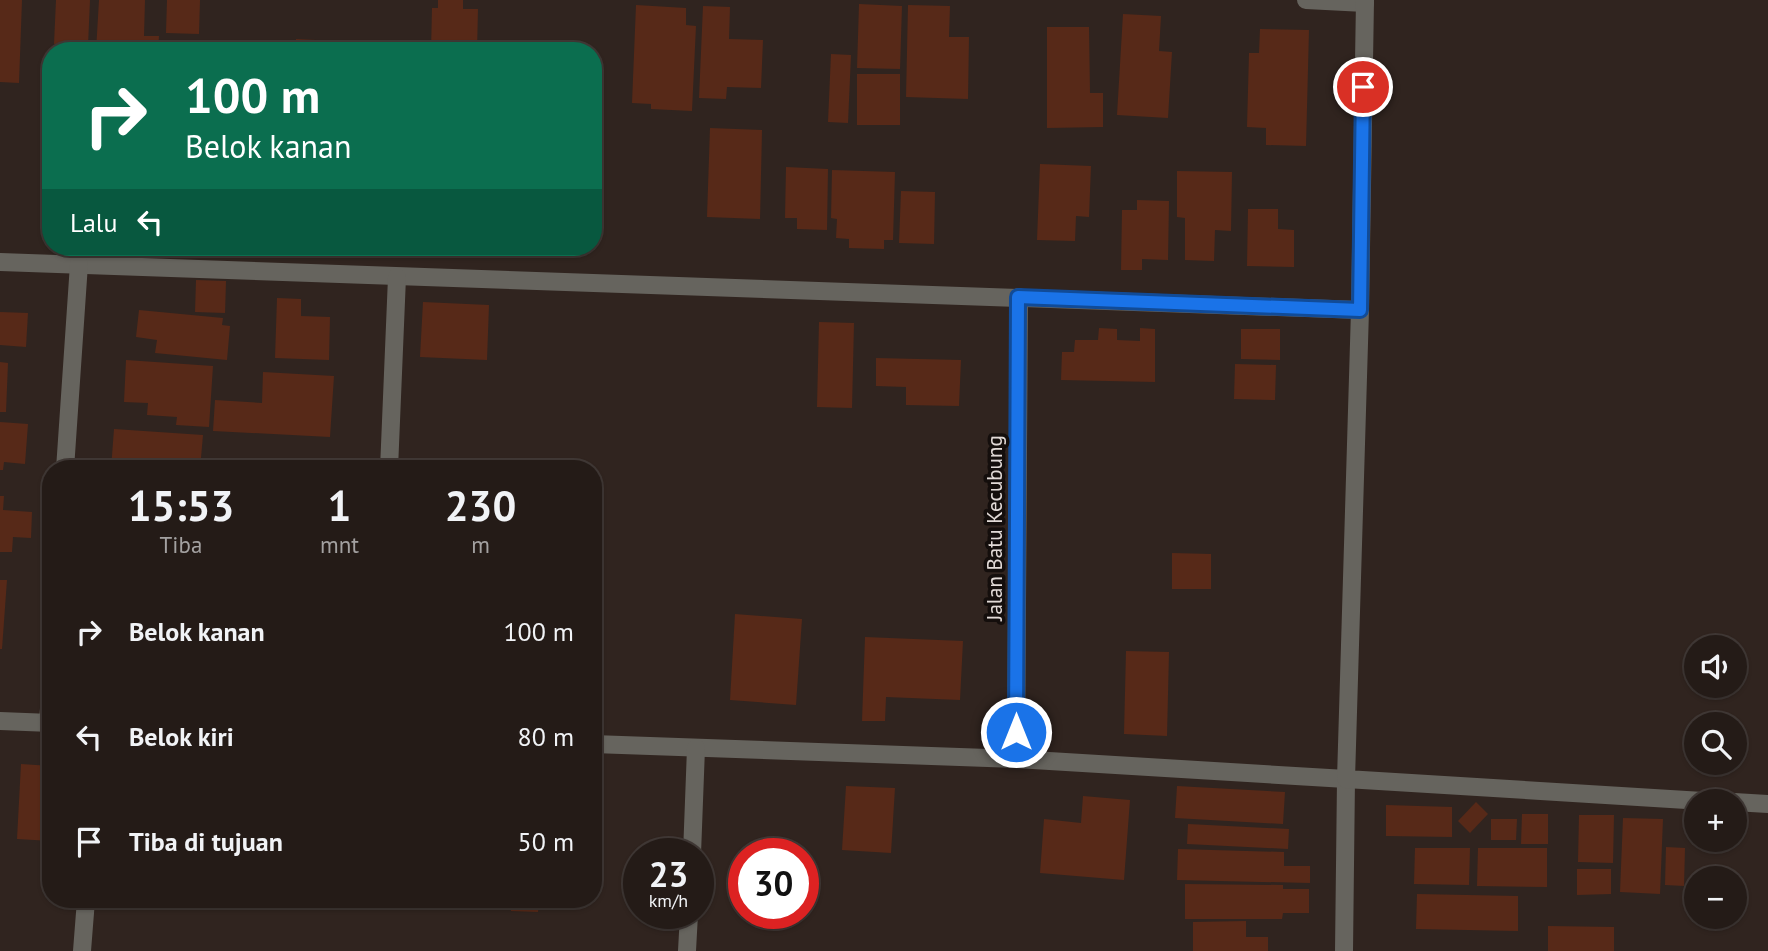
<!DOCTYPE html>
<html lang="id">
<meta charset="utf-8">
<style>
body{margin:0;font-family:"PT Sans",sans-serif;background:#2c2420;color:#f1f3f6;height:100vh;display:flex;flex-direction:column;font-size:26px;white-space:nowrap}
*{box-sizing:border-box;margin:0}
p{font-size:23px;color:#a3a1a1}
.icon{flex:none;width:38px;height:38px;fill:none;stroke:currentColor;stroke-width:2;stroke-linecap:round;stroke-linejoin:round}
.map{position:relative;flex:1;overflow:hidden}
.panel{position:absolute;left:42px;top:460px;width:560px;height:448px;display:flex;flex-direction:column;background:#241b17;border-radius:28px;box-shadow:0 2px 5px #0004,0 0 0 2px #413936}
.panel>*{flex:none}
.hud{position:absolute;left:42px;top:42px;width:560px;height:214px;border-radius:28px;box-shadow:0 2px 5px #0004,0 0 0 2px #413936;background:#0b6e4f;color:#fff;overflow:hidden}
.tools{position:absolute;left:1684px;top:635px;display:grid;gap:14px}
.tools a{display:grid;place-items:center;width:63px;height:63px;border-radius:50%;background:#241b17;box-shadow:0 2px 5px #0004,0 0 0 2px #413936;font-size:35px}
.speed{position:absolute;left:623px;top:838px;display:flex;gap:14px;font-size:35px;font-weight:700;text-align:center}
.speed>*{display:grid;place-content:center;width:91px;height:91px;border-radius:50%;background:#241b17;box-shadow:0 2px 5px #0004,0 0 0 2px #413936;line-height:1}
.speed small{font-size:18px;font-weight:400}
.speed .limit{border:10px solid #d22;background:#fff;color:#111}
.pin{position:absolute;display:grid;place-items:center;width:60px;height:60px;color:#fff;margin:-30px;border:4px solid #fff;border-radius:50%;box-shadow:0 2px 7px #0007}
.me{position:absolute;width:77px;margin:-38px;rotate:0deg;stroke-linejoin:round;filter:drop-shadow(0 0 5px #0008)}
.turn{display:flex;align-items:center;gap:24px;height:147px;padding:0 28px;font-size:32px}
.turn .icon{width:91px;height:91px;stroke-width:2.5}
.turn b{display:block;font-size:49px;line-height:60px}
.then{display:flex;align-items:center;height:66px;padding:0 28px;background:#0003;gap:14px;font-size:26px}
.eta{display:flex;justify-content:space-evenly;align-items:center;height:119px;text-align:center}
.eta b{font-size:42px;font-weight:700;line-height:49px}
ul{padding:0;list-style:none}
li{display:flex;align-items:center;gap:21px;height:105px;padding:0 28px}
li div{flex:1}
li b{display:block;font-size:26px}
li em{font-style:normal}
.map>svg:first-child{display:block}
.building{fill:#572918}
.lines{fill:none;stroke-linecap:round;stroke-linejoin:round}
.minor{stroke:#66645e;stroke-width:18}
.tertiary{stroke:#66645e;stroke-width:18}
.route-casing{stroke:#114b97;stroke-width:18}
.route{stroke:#1a73e8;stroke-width:12}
.labels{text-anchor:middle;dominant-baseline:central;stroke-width:7;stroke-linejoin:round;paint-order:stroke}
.street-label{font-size:21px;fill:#e2dad7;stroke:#140e0c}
</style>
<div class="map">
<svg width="1768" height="951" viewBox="0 0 1768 951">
<rect width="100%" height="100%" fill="#30241f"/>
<!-- building -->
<g class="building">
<path d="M0,0H22L19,83L0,82Z"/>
<path d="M56,0H90L88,46L54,44Z"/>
<path d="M99,0H145L144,36H159L158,51H96Z"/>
<path d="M167,0H200L199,34L166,33Z"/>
<path d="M438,0H463V9H478L477,51H431L432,8H438Z"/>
<path d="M859,4L902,6L900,69L857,68Z"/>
<path d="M636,5L686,8V25L696,26L692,111L651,109V104L632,103Z"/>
<path d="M908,5L950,6L949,37H969L968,99L906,97Z"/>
<path d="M703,6L730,7L729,39L763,40L761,88L727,87L726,99L699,98Z"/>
<path d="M1123,14L1161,16L1159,51L1172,52L1168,118L1117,115Z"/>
<path d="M1047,27H1089L1090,93H1103V127L1047,128Z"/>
<path d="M1260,29L1309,30L1306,146L1266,145V128L1247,127L1249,53H1259Z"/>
<path d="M296,39L336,41L335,51H296Z"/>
<path d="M165,46L203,47V51H165Z"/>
<path d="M831,54L851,55L848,123L828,122Z"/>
<rect x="857" y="74" width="43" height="51"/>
<path d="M710,128L762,130L760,219L707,217Z"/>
<path d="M1040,164L1091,166L1089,217L1076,216L1075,241L1037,240Z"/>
<path d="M786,167L828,169L827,230L797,229V218H785Z"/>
<path d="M832,170L895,172L893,240H884V249L849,248V239L836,238L837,219L831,218Z"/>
<path d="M1177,171L1232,172L1231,231L1215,230L1214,261L1185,260V218L1177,217Z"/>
<path d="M901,191L935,192L934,244L899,243Z"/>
<path d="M1137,200L1169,201L1168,260L1142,259V270H1121L1122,210H1137Z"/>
<path d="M1248,209H1278V229L1294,230V267L1247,266Z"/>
<path d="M196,280L226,281L225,313L195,312Z"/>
<path d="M277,298L301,299V316L330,317L329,360L275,358Z"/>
<path d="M423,302L489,305L487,360L420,357Z"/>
<path d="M139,310L223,318L222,325L230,326L227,360L155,353L157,340L136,337Z"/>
<path d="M0,312L28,313L26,347L0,345Z"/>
<path d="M819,322L854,323L852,408L817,407Z"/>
<path d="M1099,328L1117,329V340L1140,341V328L1155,329V382L1061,380L1062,352H1074L1075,340H1098Z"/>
<path d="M1241,329H1280V360L1241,359Z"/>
<path d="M876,358L961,360L959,406L906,405V387L876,386Z"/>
<path d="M126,360L213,366L209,427L176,425L177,417L147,415L148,403L124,402Z"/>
<path d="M0,362L8,363L6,412H0Z"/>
<path d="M1235,364L1276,365L1275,400L1234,399Z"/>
<path d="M263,372L334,376L330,437L213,431L215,400L262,403Z"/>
<path d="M0,422L28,424L25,464L4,462L3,470H0Z"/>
<path d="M114,429L203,435L200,469H111Z"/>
<path d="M0,496H4L3,510L32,512L31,538L13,537L12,552H0Z"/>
<path d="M1172,553L1211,554V589H1172Z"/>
<path d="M0,580H7L2,649H0Z"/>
<path d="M735,614L802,619L796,705L730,700Z"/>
<path d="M865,637L963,641L960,700L886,697L885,721H862Z"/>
<path d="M1126,651L1169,652L1167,736L1124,734Z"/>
<path d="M21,764L51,766V841L17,839Z"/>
<path d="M846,786L895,788L891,853L842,850Z"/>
<path d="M1177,786L1285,792L1283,824L1175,818Z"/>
<path d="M1083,796L1130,800L1124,880L1040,873L1044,819L1081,823Z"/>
<path d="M1476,802L1488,814L1470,833L1458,821Z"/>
<path d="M1386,805L1452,807V837L1386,836Z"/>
<path d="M1522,814H1548V844H1521Z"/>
<path d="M1579,815H1614L1613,863L1578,862Z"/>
<path d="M1623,818L1663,819L1660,894L1620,892Z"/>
<path d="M1491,819H1517L1516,840H1491Z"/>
<path d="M1188,824L1289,829L1288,849L1187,844Z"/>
<path d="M1666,847L1685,848L1684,886L1665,885Z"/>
<path d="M1415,848H1470L1469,885L1414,884Z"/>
<path d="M1478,848H1547V887L1477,886Z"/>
<path d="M1178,849L1284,852V866H1310V883L1177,880Z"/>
<path d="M1577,869H1611V894L1577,895Z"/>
<path d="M1185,884L1283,885V889H1309V913H1283L1282,919H1185Z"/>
<path d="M1417,894L1518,896V931L1416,929Z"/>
<path d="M511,900H539L538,912L511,911Z"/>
<path d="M1246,921V937H1268V951H1193V922Z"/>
<path d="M1548,926L1614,927V951H1548Z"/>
</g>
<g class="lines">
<!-- minor -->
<g class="minor">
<path d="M1306,0L1365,3"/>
<path d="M0,262L1360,310"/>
<path d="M65,469L79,264"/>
<path d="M389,469L397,277"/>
<path d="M0,721L51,723"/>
<path d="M48,722L51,681"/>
<path d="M593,744L1016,759L1346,779L1344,951"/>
<path d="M1016,759L1019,297"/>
<path d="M692,854L696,748"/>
<path d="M82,951L86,900"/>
<path d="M687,951L689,914"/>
</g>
<!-- tertiary -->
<g class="tertiary">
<path d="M1365,0L1360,310L1346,779L1719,802"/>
<path d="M1734,802L1768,804"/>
</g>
</g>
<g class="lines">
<defs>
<path id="route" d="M1016,732L1018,297L1360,310L1363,87"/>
</defs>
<!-- route casing -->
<use href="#route" class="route-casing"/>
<!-- route -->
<use href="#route" class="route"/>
</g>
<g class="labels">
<!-- street labels -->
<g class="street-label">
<text transform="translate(994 528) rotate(-90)">Jalan Batu Kecubung</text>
</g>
</g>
</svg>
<div class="tools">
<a><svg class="icon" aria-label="sound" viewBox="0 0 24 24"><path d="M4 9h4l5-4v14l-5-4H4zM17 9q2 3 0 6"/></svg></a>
<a><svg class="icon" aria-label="search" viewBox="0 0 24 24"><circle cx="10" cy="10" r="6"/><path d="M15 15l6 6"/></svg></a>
<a>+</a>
<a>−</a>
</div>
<div class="speed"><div>23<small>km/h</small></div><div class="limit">30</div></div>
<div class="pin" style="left:1363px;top:87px;background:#d93025"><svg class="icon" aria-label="arrive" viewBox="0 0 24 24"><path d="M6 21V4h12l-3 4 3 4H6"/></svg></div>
<svg class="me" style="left:1016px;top:732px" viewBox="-20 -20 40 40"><circle r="17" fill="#1a73e8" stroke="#fff" stroke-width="3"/><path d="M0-11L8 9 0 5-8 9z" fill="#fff"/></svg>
<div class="hud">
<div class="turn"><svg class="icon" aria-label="right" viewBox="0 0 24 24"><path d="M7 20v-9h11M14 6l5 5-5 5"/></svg><div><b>100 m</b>Belok kanan</div></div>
<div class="then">Lalu<svg class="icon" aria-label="left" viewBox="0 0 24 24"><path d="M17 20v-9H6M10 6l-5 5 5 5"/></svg></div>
</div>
<section class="panel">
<div class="eta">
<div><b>15:53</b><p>Tiba</p></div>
<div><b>1</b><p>mnt</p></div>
<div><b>230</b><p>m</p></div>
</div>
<ul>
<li><svg class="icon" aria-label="right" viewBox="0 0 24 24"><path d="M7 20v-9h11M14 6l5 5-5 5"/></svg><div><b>Belok kanan</b></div><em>100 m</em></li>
<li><svg class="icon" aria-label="left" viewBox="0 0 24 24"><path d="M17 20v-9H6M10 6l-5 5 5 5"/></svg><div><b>Belok kiri</b></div><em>80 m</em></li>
<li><svg class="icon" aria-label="arrive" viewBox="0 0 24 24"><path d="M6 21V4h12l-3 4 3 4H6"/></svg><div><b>Tiba di tujuan</b></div><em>50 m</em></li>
</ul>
</section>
</div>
